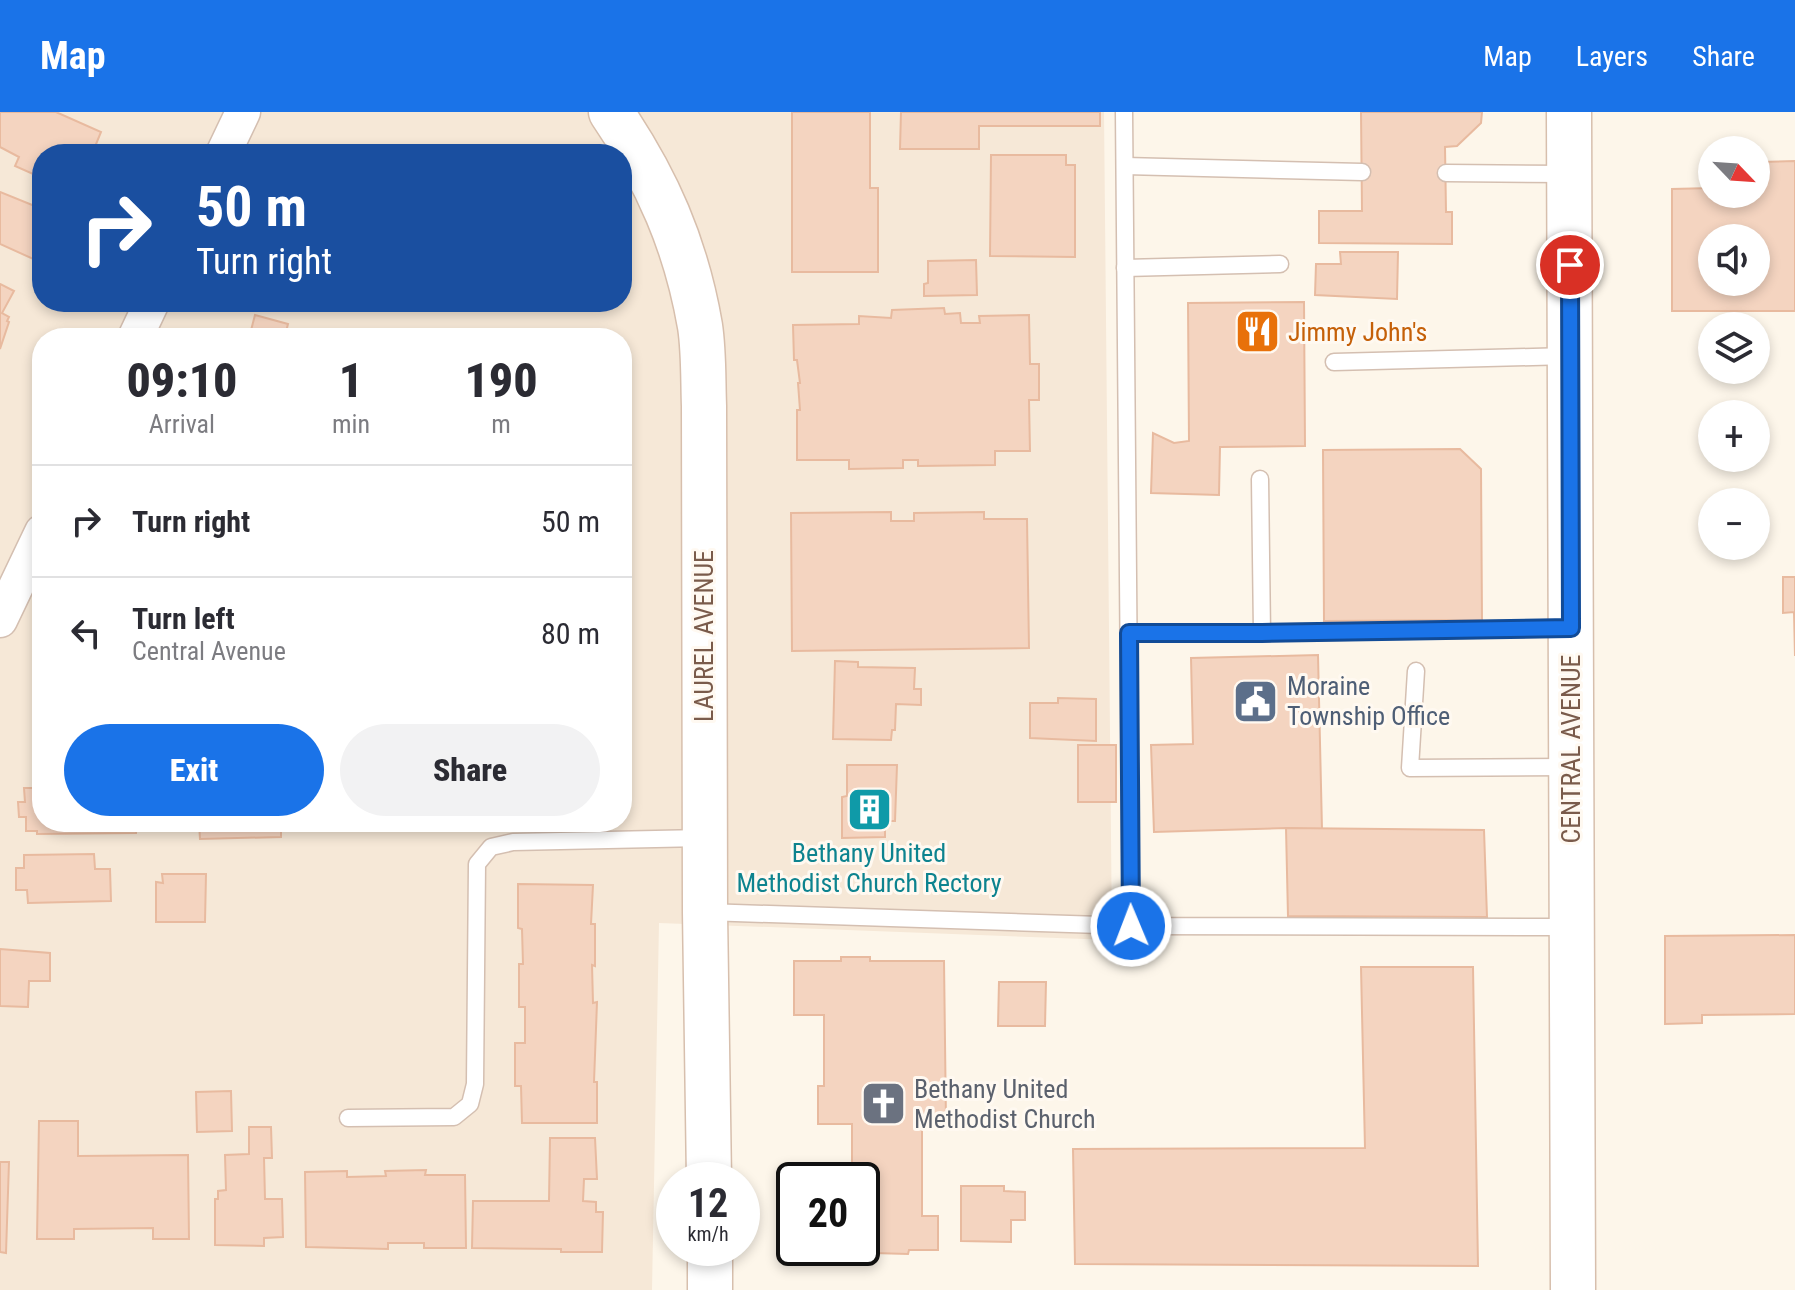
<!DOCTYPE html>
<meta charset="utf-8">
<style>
body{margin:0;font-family:"Roboto Condensed",sans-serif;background:#f2f2f3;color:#2b2b33;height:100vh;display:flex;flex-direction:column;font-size:30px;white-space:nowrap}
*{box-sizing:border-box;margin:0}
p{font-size:26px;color:#7c7c81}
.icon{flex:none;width:44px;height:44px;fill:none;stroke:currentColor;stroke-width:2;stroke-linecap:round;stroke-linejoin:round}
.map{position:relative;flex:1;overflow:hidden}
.details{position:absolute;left:32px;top:216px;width:600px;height:504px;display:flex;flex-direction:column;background:#fff;border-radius:32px;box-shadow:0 4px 12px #0003}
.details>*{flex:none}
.hud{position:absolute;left:32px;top:32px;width:600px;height:168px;border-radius:32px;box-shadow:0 4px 12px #0003;background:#1a4fa0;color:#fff;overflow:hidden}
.needle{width:52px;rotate:115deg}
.controls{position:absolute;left:1698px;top:24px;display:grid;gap:16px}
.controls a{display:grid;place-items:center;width:72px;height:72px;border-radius:50%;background:#fff;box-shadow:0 4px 12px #0003;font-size:40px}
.speed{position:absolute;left:656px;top:1050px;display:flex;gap:16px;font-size:40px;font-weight:700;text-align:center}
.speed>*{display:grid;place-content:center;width:104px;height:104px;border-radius:50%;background:#fff;box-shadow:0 4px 12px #0003;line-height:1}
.speed small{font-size:20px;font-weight:400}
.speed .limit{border:4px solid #111;border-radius:12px;background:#fff;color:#111}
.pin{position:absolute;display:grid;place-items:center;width:68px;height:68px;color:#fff;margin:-34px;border:4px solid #fff;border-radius:50%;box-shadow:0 2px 8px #0007}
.me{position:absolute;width:88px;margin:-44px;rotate:359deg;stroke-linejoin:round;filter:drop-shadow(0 0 6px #0008)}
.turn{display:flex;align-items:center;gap:28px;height:168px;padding:0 32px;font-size:36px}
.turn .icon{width:104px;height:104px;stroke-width:2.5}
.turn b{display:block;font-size:56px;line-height:68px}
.eta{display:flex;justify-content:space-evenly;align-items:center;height:136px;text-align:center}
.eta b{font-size:48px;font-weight:800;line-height:56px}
.button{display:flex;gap:16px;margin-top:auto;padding:16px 32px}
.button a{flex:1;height:92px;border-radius:48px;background:#1a73e8;color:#fff;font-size:32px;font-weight:800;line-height:92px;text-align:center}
.button a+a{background:#f2f2f3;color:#2b2b33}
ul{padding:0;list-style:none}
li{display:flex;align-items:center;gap:24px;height:112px;padding:0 32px;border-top:2px solid #e1e1e2}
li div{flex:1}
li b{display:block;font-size:30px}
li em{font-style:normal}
header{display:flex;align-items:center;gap:48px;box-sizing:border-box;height:112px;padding:0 40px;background:#1a73e8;color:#fff}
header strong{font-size:38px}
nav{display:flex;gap:44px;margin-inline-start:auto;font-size:28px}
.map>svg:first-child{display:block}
.residential{fill:#f6e8d7;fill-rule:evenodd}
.building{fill:#f4d4c0;stroke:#e8ba9f;stroke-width:2;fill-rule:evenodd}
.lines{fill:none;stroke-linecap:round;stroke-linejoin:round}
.lane-casing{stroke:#d4bfb1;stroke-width:19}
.street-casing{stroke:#d4bfb1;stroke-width:37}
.secondary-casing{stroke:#d7bfad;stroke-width:47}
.lane{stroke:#fff;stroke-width:16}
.street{stroke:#fff;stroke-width:34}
.secondary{stroke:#fff;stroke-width:44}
.route-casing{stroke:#114b97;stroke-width:20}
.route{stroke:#1a73e8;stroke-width:14}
.labels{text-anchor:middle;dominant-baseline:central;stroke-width:6;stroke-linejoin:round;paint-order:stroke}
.food-label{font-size:26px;fill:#c56008;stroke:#fff9f1;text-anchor:start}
.street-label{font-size:26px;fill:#7a5b4b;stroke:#fff9f1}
.service-label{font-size:26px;fill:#4e5e75;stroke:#fff9f1;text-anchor:start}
.culture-label{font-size:26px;fill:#0d838f;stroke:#fff9f1}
.worship-label{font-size:26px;fill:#5b616d;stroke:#fff9f1;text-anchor:start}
</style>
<header>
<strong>Map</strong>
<nav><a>Map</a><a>Layers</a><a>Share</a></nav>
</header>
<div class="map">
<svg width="1795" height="1178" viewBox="0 0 1795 1178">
<rect width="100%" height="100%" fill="#fdf6ea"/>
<!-- residential -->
<path class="residential" d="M0,0H1104L1112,828L659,811L652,1178H0ZM42,42H622V190H42ZM42,226H622V710H42Z"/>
<!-- building -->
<g class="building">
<path d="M0,0H56L101,20L92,42H42V66L15,54L19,45L0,35Z"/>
<path d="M792,0H870V76H878V160H792Z"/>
<path d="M901,0H1100V14H979V37H900Z"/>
<path d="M1361,0H1482L1481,11L1457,34L1445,35L1446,100H1452V132L1319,131V99H1362Z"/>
<path d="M991,43H1066V53H1075V145L990,144Z"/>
<path d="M1795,49V199H1672V77L1712,76V82H1756V76H1760V50ZM1712,126H1756V170H1712Z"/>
<path d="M0,80L42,97L40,150L0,132Z"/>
<path d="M1340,140H1398L1397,187L1315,183L1316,152H1341Z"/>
<path d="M976,148L977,183L924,184V172L928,171V149Z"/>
<path d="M0,172L14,179L2,201L9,205L7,209L9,210L0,237Z"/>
<path d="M431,190H471V192L433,193Z"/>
<path d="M1304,190L1305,334L1220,335L1219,383L1151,381L1153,321L1174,331L1189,329L1188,191Z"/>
<path d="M944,196L945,202L960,201L961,211H980L979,204L1029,203L1030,252H1039V288H1029L1030,339H995V353L918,354V348H903V356L849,357V348H797V298H800L798,271H800L797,248H794L793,213L859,212V204L891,206L892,198Z"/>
<path d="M255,203L288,212L286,220L331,226H249Z"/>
<path d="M1460,337L1481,357L1482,508L1324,509L1323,338Z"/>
<path d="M891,400V409H914V401L984,400V407H1027L1029,536L792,539L791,401Z"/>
<path d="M1783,465H1795V544L1794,500L1783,501Z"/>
<path d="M1318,543L1322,718L1286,716L1154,720L1151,633L1193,632L1191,546Z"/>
<path d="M835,549L858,550V555L915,556L914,577H921V593L896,592L895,618H892L891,628L833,627Z"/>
<path d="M1058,586L1096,587V629L1030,626V591H1058Z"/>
<rect x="1078" y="633" width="38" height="57"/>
<path d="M847,653H897L895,709H885V725L842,726V685L847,684Z"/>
<path d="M36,673H42V710H136V721L37,722V719H26V705H19L18,690H25L24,676H36Z"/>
<path d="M199,710H281V725L200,727Z"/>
<path d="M1286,716L1484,718L1487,805L1288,804Z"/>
<path d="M94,742L95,757H110L111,789L28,791L27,778H16V756H24V743Z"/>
<path d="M162,762H206L205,810H156V770L163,771Z"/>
<path d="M518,772L593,773L591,812H595V854L592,853L593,891L597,890L594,970H597V1011H522L521,974H515V931H525V895H519V852H523L522,817L518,816Z"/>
<path d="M1795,823V902L1702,903V911L1665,912V824Z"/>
<path d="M0,837L50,841V869H29L28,895L0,894Z"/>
<path d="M841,845H870V849H944L946,1010H929V1013H922V1104H938V1138H909L908,1142L839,1140V1136H862V1068H852V1012H818V974H824V903H794V849H841Z"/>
<path d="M1361,855H1473L1478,1154L1075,1152L1073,1037L1365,1036Z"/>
<path d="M999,870H1046L1045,914H998Z"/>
<path d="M231,979L232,1019L197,1020L196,980Z"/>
<path d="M39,1009H78V1044L188,1043L189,1127H153V1116L74,1117V1127H37Z"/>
<path d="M249,1015H271L272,1046H264L265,1087H282L283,1125L264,1126V1134L215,1133V1087H218V1079L226,1078L225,1043L249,1042Z"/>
<path d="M550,1026H595L597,1067H584L583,1089L596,1090V1100H603L602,1140H561V1137L472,1136L473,1089H549Z"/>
<path d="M0,1050H9L6,1141L0,1140Z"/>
<path d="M426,1058L425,1063H465L466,1136H424V1131H388V1137L306,1135L305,1060L347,1059V1065L386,1064L385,1059Z"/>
<path d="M961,1074H1004V1079L1025,1080V1108H1011V1130L961,1129Z"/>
</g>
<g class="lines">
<defs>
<g id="lane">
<path d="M1124,0L1131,814"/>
<path d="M1125,54L1362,60"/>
<path d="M1446,61L1568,62"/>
<path d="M1125,156L1280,152"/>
<path d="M1334,250L1568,244"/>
<path d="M1129,521H1262L1260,367"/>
<path d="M1262,521L1569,516"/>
<path d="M1416,559L1410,656L1570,655"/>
<path d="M706,800L1131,814L1571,815"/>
<path d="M348,1006L454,1005L470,992L475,972L477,752L491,735L513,730L703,726"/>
</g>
<g id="street">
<path d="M223,42L243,0"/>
<path d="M135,226L152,190"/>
<path d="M0,508L42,420"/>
</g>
<g id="secondary">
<path d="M611,0C657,67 686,133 700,214C704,240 703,268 704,294L705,800L709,1068"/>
<path d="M1569,0L1573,1178"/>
<path d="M710,1136V1178"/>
</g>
</defs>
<!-- lane casing -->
<use href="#lane" class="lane-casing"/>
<!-- street casing -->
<use href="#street" class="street-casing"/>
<!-- secondary casing -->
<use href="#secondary" class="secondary-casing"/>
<!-- lane -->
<use href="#lane" class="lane"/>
<!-- street -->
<use href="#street" class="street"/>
<!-- secondary -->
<use href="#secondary" class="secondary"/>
</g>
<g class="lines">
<defs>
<path id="route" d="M1131,814L1129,521H1262L1571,516L1570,153"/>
</defs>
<!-- route casing -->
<use href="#route" class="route-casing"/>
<!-- route -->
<use href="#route" class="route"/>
</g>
<!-- icons -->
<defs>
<symbol id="restaurant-square" viewBox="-11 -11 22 22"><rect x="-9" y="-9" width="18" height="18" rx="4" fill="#e8710a" stroke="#fff9f1"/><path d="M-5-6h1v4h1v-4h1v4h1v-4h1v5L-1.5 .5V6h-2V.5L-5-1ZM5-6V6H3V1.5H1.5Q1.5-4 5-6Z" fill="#fff"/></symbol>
<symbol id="civic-square" viewBox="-11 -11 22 22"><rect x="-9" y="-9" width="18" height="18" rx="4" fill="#5c6f8a" stroke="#fff9f1"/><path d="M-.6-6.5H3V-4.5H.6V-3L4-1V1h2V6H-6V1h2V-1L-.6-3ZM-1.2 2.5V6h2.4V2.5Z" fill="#fff"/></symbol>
<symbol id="building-square" viewBox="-11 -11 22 22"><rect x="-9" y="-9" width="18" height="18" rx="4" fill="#0f9aa8" stroke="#fff9f1"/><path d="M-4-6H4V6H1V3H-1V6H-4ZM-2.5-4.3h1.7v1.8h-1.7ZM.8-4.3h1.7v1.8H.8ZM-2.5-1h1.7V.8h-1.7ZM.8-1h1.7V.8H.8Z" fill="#fff"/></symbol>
<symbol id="church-square" viewBox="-11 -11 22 22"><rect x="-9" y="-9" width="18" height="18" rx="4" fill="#6b7280" stroke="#fff9f1"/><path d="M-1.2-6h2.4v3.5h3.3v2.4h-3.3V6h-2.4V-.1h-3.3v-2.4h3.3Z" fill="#fff"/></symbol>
</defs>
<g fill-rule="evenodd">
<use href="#restaurant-square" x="1232" y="194" width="51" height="51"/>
<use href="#civic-square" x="1230" y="564" width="51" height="51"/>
<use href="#building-square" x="844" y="672" width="51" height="51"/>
<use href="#church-square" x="858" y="966" width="51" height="51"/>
</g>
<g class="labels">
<!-- food labels -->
<g class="food-label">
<text x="1288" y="220">Jimmy John's</text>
</g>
<!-- street labels -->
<g class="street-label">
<text transform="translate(704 524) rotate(-90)">LAUREL AVENUE</text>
<text transform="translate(1571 637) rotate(-90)">CENTRAL AVENUE</text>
</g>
<!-- service labels -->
<g class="service-label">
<text x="1287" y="574">Moraine<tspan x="1287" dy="30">Township Office</tspan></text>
</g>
<!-- culture labels -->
<g class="culture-label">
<text x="869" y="741">Bethany United<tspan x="869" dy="30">Methodist Church Rectory</tspan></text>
</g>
<!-- worship labels -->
<g class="worship-label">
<text x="914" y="977">Bethany United<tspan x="914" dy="30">Methodist Church</tspan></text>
</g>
</g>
</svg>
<div class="controls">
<a><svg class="needle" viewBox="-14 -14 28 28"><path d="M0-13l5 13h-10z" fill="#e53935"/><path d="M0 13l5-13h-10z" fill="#7c7c81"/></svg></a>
<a><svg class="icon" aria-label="sound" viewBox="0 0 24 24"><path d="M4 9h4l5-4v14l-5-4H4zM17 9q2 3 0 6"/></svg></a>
<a><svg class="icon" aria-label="layers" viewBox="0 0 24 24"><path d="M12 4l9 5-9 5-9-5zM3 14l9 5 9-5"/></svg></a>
<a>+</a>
<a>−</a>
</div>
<div class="speed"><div>12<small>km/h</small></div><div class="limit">20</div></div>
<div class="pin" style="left:1570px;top:153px;background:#d93025"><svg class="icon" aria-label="arrive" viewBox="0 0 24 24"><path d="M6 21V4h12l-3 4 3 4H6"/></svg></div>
<svg class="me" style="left:1131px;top:814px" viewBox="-20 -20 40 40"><circle r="17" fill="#1a73e8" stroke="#fff" stroke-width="3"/><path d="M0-11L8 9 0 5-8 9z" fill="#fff"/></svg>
<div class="hud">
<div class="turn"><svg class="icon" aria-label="right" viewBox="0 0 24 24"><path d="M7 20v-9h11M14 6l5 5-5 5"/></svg><div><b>50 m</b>Turn right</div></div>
</div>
<section class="details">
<div class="eta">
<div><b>09:10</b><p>Arrival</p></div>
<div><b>1</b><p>min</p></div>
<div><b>190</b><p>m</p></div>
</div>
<ul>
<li><svg class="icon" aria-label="right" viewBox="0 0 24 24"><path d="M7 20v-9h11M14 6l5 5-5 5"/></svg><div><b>Turn right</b></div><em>50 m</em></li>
<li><svg class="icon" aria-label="left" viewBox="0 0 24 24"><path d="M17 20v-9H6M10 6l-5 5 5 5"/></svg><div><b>Turn left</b><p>Central Avenue</p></div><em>80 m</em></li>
</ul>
<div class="button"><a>Exit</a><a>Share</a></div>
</section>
</div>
